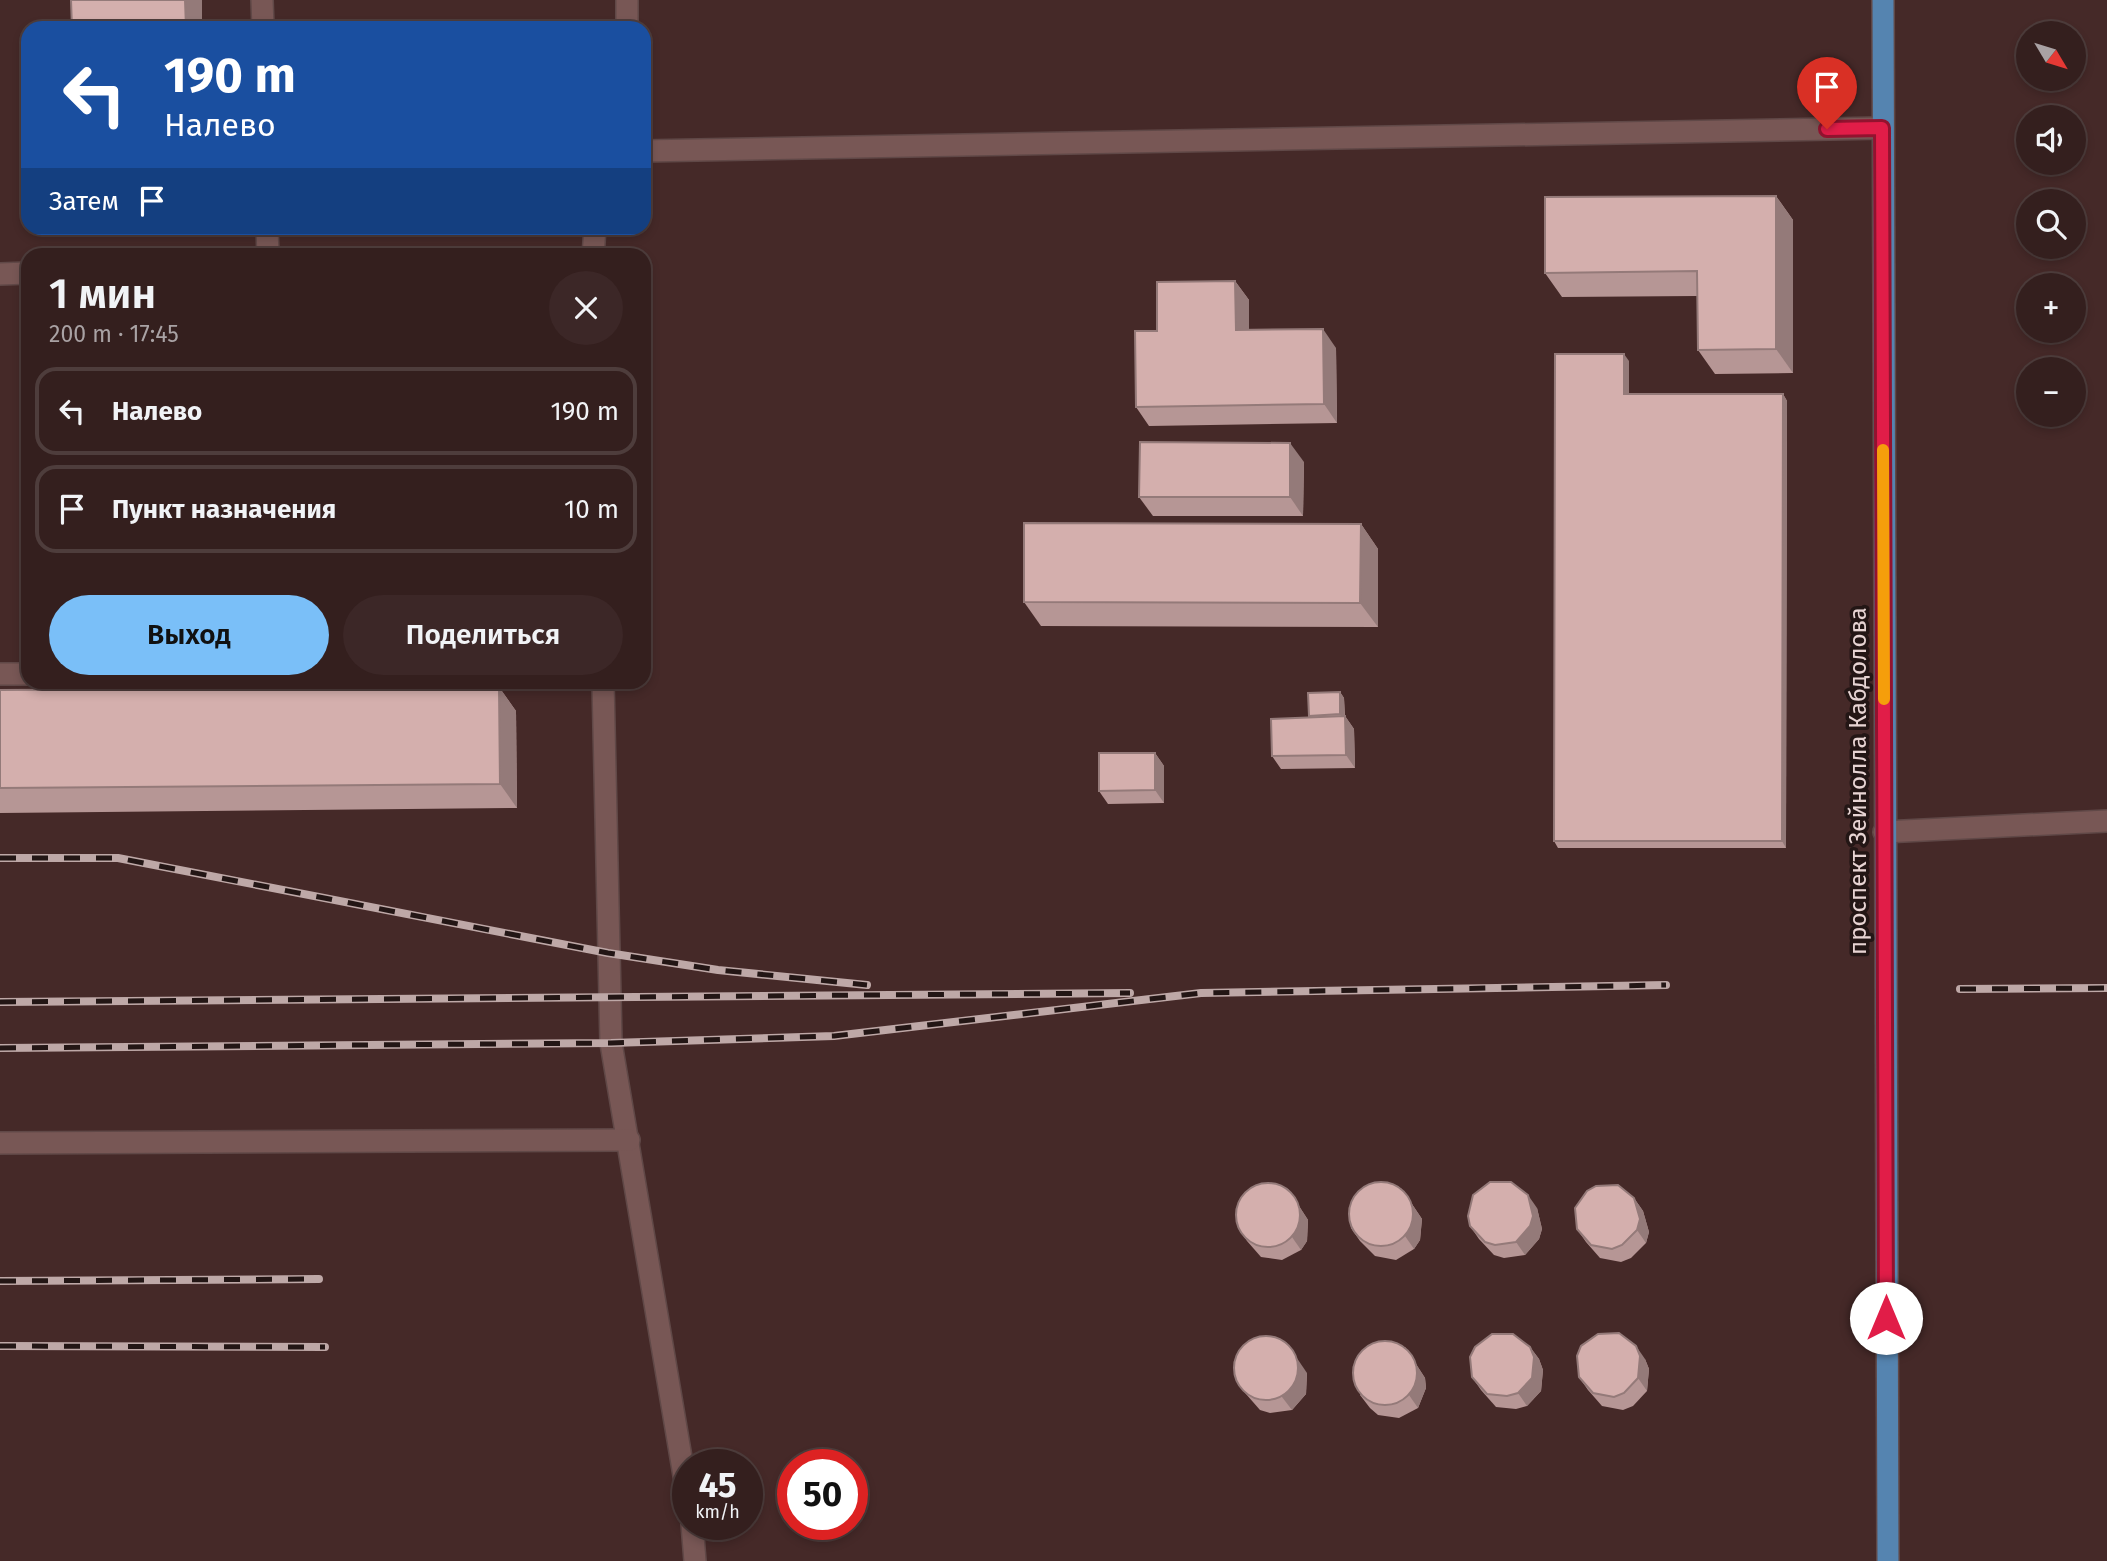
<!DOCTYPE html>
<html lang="ru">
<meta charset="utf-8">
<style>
body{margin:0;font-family:"Fira Sans",sans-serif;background:#3c2727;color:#f1f3f6;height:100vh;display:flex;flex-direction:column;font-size:26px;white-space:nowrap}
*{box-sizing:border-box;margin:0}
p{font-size:23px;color:#a9a2a4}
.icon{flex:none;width:38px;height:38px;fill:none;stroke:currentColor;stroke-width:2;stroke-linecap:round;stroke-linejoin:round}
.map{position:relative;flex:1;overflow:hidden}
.sheet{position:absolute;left:21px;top:248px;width:630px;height:441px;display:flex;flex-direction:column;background:#341f1e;border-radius:21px;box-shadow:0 4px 10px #0003,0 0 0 2px #4e3d3c}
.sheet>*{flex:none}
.hud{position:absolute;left:21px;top:21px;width:630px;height:214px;border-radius:21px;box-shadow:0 4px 10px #0003,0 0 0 2px #4e3d3c;background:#1a4fa0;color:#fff;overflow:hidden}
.needle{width:46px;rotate:128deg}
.controls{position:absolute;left:2016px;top:21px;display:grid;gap:14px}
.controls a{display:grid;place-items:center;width:70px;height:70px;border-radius:50%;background:#341f1e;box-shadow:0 4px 10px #0003,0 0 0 2px #4e3d3c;font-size:35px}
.speed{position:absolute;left:672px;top:1449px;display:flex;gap:14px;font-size:35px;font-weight:700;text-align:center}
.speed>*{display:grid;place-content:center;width:91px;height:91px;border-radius:50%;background:#341f1e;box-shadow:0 4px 10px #0003,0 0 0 2px #4e3d3c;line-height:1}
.speed small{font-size:18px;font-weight:400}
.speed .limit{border:10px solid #d22;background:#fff;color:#111}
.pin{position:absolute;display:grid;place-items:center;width:60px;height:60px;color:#fff;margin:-72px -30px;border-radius:50% 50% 50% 0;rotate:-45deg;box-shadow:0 0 7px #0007}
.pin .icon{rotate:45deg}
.me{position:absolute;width:77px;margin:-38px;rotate:0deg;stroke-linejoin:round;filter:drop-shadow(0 0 5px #0008)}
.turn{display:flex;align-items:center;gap:24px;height:147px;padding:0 28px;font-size:32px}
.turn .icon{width:91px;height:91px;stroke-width:2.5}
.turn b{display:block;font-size:49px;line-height:60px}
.then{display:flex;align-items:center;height:66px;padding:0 28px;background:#0003;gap:14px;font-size:26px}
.round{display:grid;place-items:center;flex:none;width:74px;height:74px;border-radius:37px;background:#3c2727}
.headline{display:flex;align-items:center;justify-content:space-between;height:119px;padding:0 28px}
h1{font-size:42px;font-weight:600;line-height:52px}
.cta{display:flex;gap:14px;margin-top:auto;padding:14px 28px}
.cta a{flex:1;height:80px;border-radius:42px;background:#7abff8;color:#111;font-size:28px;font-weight:600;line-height:80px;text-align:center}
.cta a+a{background:#3c2727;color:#f1f3f6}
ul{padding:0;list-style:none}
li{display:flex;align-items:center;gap:21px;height:88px;margin:0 14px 10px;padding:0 14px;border:4px solid #4e3d3c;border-radius:21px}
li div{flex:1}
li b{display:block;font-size:26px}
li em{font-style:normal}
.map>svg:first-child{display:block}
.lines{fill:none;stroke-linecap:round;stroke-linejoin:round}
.minor-casing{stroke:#604847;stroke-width:24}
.major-casing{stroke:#604847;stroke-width:24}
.minor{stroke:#785755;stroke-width:21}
.major{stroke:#5584b0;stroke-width:21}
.rail-casing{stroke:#bea8a7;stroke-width:8}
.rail{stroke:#231615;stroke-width:5;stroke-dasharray:16;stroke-linecap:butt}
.wall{fill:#b69695}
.shaded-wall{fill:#947a79}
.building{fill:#d4afad;stroke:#947a79;stroke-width:2}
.route-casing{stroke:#92132f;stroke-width:18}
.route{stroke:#e11d48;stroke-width:12}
.slow{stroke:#f59e0b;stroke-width:12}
.labels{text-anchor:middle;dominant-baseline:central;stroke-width:7;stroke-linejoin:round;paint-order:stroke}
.street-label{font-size:24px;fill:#e7d4d3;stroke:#231615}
</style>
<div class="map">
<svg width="2107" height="1561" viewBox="0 0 2107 1561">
<rect width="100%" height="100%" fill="#452928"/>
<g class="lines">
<defs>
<g id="minor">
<path d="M262,0L263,28"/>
<path d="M627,0V28"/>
<path d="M644,151L1882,128"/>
<path d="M267,228L268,256"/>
<path d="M593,256L595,228"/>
<path d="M0,274L28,273"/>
<path d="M0,674H28"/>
<path d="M603,682L611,1043L688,1499"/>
<path d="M1884,832L2107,821"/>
<path d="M0,1143L629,1140"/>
<path d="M692,1524L695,1561"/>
</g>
<path id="major" d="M1883,0L1888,1561"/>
</defs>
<!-- minor casing -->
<use href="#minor" class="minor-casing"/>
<!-- major casing -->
<use href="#major" class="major-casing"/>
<!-- minor -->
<use href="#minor" class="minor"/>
<!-- major -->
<use href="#major" class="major"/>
<defs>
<g id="rail">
<path d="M0,858H118L608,953L718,970L867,985"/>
<path d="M1960,989L2107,988"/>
<path d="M0,1002L1130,993"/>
<path d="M0,1048L611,1043L834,1036L1201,993L1666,985"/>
<path d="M0,1281L319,1279"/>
<path d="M0,1346L325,1347"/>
</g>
</defs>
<!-- rail casing -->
<use href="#rail" class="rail-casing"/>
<!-- rail -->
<use href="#rail" class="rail"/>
</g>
<!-- wall -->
<g class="wall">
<path d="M1776,196L1793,220V373L1715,374L1698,350L1697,296L1562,297L1545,273Z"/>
<path d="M1235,281L1249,300V330L1336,348L1337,423L1149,426L1136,407L1157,331Z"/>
<path d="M1629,361V394H1783L1787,401L1786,848H1558L1554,841Z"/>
<path d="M1304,462L1303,516H1153L1139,497Z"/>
<path d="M1361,524L1378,549V627L1041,626L1024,602Z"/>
<path d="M499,687L516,711L517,808L0,813V690Z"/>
<path d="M1340,692L1344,698L1345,716L1354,729L1355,768L1281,769L1272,756L1311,717L1309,716Z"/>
<path d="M1155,753L1164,766V803L1108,804L1099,791Z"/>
<path d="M1288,1189L1308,1220L1307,1241L1301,1250L1282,1260L1261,1257L1247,1241L1238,1228Z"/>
<path d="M1634,1198L1643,1211L1649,1232L1646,1243L1631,1258L1621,1262L1600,1258L1586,1242L1577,1229Z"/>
<path d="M1410,1201L1422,1219L1420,1240L1414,1249L1396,1260L1375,1256L1360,1241L1351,1228Z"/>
<path d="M1537,1208L1542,1229L1539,1239L1525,1255L1504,1258L1494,1255L1479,1239L1470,1226Z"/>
<path d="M1405,1347L1425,1378L1426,1388L1418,1408L1399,1418L1378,1415L1370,1408L1360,1395Z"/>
<path d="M1530,1347L1539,1359L1543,1370L1541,1391L1527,1406L1516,1409L1496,1407L1481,1390L1472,1377Z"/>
<path d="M1645,1359L1649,1369L1647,1391L1633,1406L1623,1410L1602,1406L1588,1390L1579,1377Z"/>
<path d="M1307,1373L1306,1394L1292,1410L1270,1413L1260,1410L1246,1394L1236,1381Z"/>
</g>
<!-- shaded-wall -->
<g class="shaded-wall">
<path d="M185,0H202V28H186Z"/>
<path d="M1776,196L1793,220V373L1776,349Z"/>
<path d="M1235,281L1249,300V349L1236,330Z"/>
<path d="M1323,329L1336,348L1337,423L1324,404Z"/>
<path d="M1624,354L1629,361V401L1624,394Z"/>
<path d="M1783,394L1787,401L1786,848L1782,841Z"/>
<path d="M1290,443L1304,462L1303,516L1290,497Z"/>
<path d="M1361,524L1378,549V627L1360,603Z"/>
<path d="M499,687L516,711L517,808L500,784Z"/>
<path d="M1340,692L1344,698L1345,721L1340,714Z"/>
<path d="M1345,716L1354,729L1355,768L1346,755Z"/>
<path d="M1155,753L1164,766V803L1155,790Z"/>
<path d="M1401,1188L1422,1219L1420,1240L1414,1249L1405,1236Z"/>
<path d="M1288,1189L1308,1220L1307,1241L1301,1250L1292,1237Z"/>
<path d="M1528,1195L1537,1208L1542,1229L1539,1239L1525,1255L1516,1242Z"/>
<path d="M1634,1198L1643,1211L1649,1232L1646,1243L1637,1230Z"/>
<path d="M1286,1342L1307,1373L1306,1394L1292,1410L1282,1397Z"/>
<path d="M1636,1346L1645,1359L1649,1369L1647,1391L1638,1378Z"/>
<path d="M1405,1347L1425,1378L1426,1388L1418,1408L1409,1395Z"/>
<path d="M1530,1347L1539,1359L1543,1370L1541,1391L1527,1406L1518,1393Z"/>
</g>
<!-- building -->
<g class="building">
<path d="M71,0H185L186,28H72Z"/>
<path d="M1776,196V349L1698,350L1697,271L1545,273V197Z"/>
<path d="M1235,281L1236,330L1323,329L1324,404L1136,407L1135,331H1157V282Z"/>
<path d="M1555,354H1624V394H1783L1782,841H1554Z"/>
<path d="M1140,442L1290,443V497H1139Z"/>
<path d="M1024,523L1361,524L1360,603L1024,602Z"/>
<path d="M499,687L500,784L0,788V690Z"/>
<path d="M1340,692V714L1309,716L1308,693Z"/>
<path d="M1345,716L1346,755L1272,756L1271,719Z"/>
<path d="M1099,753H1155V790L1099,791Z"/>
<path d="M1490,1182H1511L1528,1195L1533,1216L1530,1226L1516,1242L1495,1245L1485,1242L1470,1226L1468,1216L1473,1195Z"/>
<circle cx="1381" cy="1214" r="32"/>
<circle cx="1268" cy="1215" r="32"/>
<path d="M1618,1185L1634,1198L1640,1219L1637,1230L1622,1245L1612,1249L1591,1245L1577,1229L1575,1208L1587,1191L1596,1186Z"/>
<path d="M1619,1333L1636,1346L1640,1356L1638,1378L1624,1393L1614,1397L1593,1393L1579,1377L1577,1356L1581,1346L1598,1334Z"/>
<path d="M1492,1334H1513L1530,1347L1534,1357L1532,1378L1518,1393L1507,1396L1487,1394L1472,1377L1470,1357L1475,1347Z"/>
<circle cx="1266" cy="1368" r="32"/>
<circle cx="1385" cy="1373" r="32"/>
</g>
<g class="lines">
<defs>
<path id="route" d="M1827,129L1882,128L1886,1318"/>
</defs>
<!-- route casing -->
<use href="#route" class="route-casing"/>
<!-- route -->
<use href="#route" class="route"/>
<!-- slow -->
<path class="slow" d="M1883,450L1884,699"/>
</g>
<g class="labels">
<!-- street labels -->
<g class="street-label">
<text transform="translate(1858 781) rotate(-90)">проспект Зейнолла Кабдолова</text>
</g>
</g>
</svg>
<div class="controls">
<a><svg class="needle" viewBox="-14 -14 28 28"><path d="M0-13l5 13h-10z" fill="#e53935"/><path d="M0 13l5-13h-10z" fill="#a9a2a4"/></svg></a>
<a><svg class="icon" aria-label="sound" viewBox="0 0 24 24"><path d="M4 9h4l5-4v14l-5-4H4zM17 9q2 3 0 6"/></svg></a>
<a><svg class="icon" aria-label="search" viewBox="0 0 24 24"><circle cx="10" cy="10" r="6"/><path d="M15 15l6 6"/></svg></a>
<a>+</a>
<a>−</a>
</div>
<div class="speed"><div>45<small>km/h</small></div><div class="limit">50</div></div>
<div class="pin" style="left:1827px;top:129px;background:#d93025"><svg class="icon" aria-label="arrive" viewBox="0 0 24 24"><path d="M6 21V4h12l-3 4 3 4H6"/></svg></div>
<svg class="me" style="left:1886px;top:1318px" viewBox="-20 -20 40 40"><circle r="19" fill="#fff"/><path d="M0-13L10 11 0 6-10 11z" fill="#e11d48"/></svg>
<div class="hud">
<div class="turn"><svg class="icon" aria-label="left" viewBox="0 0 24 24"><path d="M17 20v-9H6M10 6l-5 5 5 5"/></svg><div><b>190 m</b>Налево</div></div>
<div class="then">Затем<svg class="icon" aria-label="arrive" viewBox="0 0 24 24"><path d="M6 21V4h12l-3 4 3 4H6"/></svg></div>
</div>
<section class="sheet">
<div class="headline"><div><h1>1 мин</h1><p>200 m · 17:45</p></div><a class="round"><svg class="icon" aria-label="close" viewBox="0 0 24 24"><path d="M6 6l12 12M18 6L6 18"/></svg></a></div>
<ul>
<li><svg class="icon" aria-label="left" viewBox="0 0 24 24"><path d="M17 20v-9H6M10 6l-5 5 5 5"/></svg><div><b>Налево</b></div><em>190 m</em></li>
<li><svg class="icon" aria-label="arrive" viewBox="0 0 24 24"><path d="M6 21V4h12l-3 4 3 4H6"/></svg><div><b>Пункт назначения</b></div><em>10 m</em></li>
</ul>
<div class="cta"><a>Выход</a><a>Поделиться</a></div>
</section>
</div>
